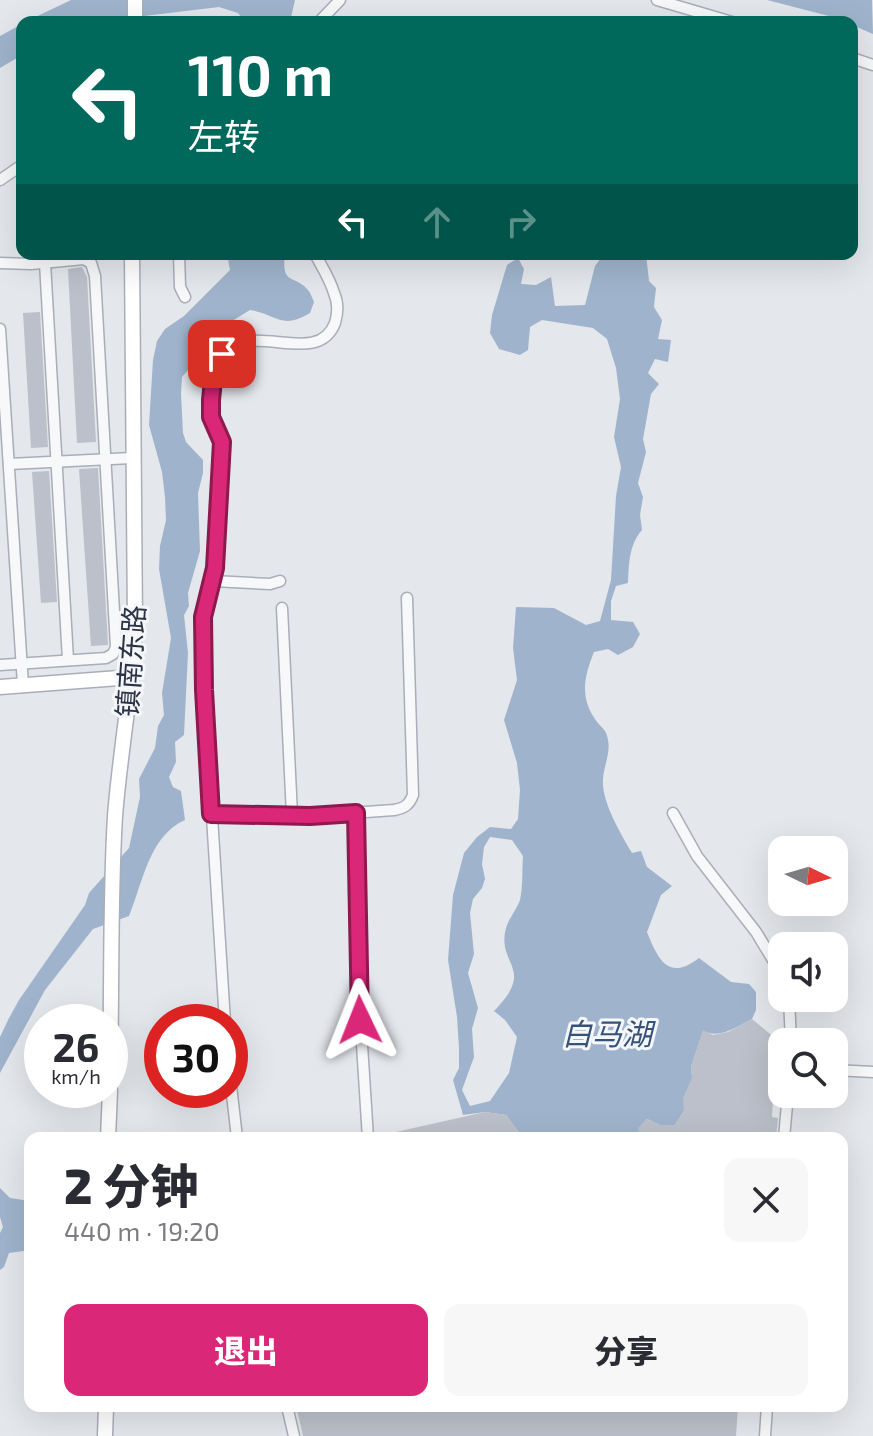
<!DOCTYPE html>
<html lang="zh">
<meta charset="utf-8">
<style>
body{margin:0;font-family:"Exo 2","Noto Sans SC",sans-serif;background:#f7f7f7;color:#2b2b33;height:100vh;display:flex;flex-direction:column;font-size:30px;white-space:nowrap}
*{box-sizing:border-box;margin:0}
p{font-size:26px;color:#7c7c81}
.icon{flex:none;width:44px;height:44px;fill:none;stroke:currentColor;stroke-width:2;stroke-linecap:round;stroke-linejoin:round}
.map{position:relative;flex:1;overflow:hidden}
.panel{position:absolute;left:24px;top:1132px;width:824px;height:280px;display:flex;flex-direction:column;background:#fff;border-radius:16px;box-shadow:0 8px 32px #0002}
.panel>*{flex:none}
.banner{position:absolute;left:16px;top:16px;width:842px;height:244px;border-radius:16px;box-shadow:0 8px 32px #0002;background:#00695c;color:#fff;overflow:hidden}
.needle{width:52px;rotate:95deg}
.tools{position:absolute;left:768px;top:836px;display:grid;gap:16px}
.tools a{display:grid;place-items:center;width:80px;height:80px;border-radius:16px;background:#fff;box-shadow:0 8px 32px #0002;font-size:40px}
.speed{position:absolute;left:24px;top:1004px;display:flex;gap:16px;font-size:40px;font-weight:700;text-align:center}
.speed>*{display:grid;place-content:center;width:104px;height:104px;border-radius:50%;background:#fff;box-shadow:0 8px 32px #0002;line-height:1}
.speed small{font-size:20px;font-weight:400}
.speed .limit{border:12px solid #d22;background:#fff;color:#111}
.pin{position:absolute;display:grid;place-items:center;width:68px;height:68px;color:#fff;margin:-34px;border-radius:16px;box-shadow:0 4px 12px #0006}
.me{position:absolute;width:88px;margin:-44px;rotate:358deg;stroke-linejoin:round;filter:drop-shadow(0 0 6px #0008)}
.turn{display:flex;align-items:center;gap:28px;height:168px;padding:0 40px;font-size:36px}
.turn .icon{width:104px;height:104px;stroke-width:2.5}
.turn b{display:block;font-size:56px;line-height:68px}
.lanes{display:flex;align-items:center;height:76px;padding:0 40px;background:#0003;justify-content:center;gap:40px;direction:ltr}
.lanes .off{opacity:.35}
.round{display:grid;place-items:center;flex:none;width:84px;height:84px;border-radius:16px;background:#f7f7f7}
.summary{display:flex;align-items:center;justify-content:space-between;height:136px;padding:0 40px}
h1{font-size:48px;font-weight:800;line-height:60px}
.primary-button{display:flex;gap:16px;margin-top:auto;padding:16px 40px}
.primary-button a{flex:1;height:92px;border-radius:16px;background:#db2777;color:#fff;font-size:32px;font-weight:800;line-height:92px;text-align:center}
.primary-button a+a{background:#f7f7f7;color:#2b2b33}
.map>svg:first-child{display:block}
.water{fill:#9fb4cc;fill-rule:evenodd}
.building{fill:#bbc0ca}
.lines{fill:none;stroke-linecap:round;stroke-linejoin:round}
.street-casing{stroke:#a9aeb7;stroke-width:13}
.secondary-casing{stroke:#a9aeb7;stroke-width:17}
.street{stroke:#f7f8fa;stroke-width:10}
.secondary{stroke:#fff;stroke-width:14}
.route-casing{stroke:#8e194d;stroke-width:20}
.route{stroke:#db2777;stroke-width:14}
.labels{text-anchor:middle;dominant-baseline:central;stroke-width:6;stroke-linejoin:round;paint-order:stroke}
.street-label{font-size:28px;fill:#2b3445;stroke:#f4f6f9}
.water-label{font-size:30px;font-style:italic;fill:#34527a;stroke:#f4f6f9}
</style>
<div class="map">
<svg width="873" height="1436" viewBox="0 0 873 1436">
<rect width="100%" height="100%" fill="#e4e7ec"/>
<!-- water -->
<g class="water">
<path d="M71,0H295L290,22H245L238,13L219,7L94,22H25Z"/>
<path d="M767,0H872L873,34L852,25V22Z"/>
<path d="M22,24V55L0,68V36Z"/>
<path d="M227,254H285C281,286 294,274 308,290C311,293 312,298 314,302L310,313C281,330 278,315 250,310L224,326L202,347L194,363L182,377L181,394L183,433L186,442L203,460V473L198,493L200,551L188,593L189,606L184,615L188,653L184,735L175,742L176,762L169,777L173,787L181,791L185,820C149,836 143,882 129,916L93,929L45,990L0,1073V1037L9,1018L19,1000L85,905L89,893L129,848L140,797L139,779L155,748L158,726L164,715L162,693L171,638L159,569L160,546L166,520L165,497L162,472L149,425L153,360L157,341L165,329L184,316L230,270Z"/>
<path d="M604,254H646L649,281L656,288L654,307L662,320L658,339L671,340L668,362L655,359L648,373L659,384L651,394L643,439L646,452L638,483L643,497L640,515L642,530C629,545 629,563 628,583L616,586L611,601V620L633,622L640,634L633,647L618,655L608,649L594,652C584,677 579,698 597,722C600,726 606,730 607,736C612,751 604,764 603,779C601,801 621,834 632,853L641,851L647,867L672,886L661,895L647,932C658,959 668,982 699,958L731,982L749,984L756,992V1010L752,1019C736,1027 721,1039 703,1031L691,1067L692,1076H700L684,1111L675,1125H660L647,1119L639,1128L640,1138H519L520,1134L506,1115L485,1112L463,1115L453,1080L459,1068V1048L457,1017L448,960L453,895L464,853L477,837L490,827L511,829L518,819L520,790L517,763L504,720L517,680L513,648L516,607L554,608L586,625L600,621L611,580L616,496L621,467L614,437L620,399L616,368L607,339L593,328L542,320L530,327L528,350L520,355L499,349L490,333L492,315L507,265L518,258L524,269L521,284L536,285L551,277L555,306L585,305L595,266ZM490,837L512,840L523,856C522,870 523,886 520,900C517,909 509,918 506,928C496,966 537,967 494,1011L505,1020L517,1037L509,1073L490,1101L470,1106L462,1090L474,1057L472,1029L478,1008L468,973L474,954L470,913L473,899L482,888L485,879L482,864L484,847Z"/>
<path d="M0,1188L10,1198L30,1201V1250L9,1253L4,1267L0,1270V1233L3,1227L0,1217Z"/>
</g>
<!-- building -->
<g class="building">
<path d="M82,267L87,277L96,442L77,443L68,269Z"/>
<path d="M40,312L48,447L31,448L23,313Z"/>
<path d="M98,468L108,645L91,646L79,469Z"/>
<path d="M49,471L57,602L41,603L32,472Z"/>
<path d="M752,1019L782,1044L780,1078L774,1084L772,1117L778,1118L776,1138H640L638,1128L647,1119L660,1125H675L684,1111L683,1098L692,1078L691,1067L703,1030L713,1035L728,1032Z"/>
<path d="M485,1112L506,1115L523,1138H387V1134Z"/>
<path d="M296,1406H738L736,1436H303Z"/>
</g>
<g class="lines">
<defs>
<g id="street">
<path d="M657,0L732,22"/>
<path d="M319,22L340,0"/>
<path d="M852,58L873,65"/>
<path d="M0,180L22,165"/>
<path d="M179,254L180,287L185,297"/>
<path d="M0,263L31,264L84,259L91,263L95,276L116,647L113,654L106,658L0,665"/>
<path d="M45,263L68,660"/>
<path d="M0,329L23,685"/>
<path d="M9,464L132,458"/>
<path d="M213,581L270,584L280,581"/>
<path d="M282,608L292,815"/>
<path d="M356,813L360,931L359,998L368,1138"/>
<path d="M673,813L697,856L756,932L782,975"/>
<path d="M211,814L310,816L394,810C405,808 409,805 413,795L407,598"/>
<path d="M789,998L791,1042"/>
<path d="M225,1022L204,690L203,617L215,568L221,451C222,439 216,433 212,422C207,407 210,376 217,362C242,312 316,372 335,323C338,313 338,302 334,293C330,279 322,267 315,254"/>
<path d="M834,1070L873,1072"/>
<path d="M230,1077L237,1138"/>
<path d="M784,1138L788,1094"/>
<path d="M287,1406L294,1436"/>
<path d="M765,1436L767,1406"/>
</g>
<g id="secondary">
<path d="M135,0V22"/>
<path d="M0,687L132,677"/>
<path d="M110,1067C112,984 110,899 115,816C120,752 132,690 135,626L132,254"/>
<path d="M108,1138L110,1090"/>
<path d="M105,1436L106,1406"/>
</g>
</defs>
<!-- street casing -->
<use href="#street" class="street-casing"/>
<!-- secondary casing -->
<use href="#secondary" class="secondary-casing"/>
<!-- street -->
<use href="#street" class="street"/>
<!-- secondary -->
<use href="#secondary" class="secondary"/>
</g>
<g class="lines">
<defs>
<path id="route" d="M222,354L214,370L211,400V417L222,442L215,568L203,617L204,690L211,814L310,816L356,813L360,1020"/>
</defs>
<!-- route casing -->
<use href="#route" class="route-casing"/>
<!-- route -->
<use href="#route" class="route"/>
</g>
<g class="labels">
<!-- street labels -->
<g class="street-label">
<text transform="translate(130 661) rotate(-86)">镇南东路</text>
</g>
<!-- water labels -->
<g class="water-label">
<text x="607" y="1033">白马湖</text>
</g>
</g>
</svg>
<div class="tools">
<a><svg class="needle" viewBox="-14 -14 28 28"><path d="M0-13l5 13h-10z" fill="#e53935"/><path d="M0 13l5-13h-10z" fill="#7c7c81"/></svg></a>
<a><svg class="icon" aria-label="sound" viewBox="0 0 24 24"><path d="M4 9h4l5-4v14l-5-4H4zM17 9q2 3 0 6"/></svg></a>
<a><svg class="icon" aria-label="search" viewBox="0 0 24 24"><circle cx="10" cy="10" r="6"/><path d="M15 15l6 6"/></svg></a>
</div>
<div class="speed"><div>26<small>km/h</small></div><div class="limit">30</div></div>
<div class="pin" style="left:222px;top:354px;background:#d93025"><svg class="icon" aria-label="arrive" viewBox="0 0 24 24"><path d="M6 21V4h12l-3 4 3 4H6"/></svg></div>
<svg class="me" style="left:360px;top:1020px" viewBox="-20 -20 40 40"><path d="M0-17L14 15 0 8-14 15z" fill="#db2777" stroke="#fff" stroke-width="4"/></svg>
<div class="banner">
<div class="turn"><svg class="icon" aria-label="left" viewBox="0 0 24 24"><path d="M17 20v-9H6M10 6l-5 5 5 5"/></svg><div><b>110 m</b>左转</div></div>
<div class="lanes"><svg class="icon" aria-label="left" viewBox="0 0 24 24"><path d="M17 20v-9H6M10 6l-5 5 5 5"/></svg><svg class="icon off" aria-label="ahead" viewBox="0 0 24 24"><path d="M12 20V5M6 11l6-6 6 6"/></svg><svg class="icon off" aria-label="right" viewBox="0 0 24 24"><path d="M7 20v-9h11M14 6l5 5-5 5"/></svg></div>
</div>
<section class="panel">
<div class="summary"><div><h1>2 分钟</h1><p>440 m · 19:20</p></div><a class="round"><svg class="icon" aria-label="close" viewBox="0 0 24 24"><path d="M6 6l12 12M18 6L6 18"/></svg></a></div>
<div class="primary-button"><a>退出</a><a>分享</a></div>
</section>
</div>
